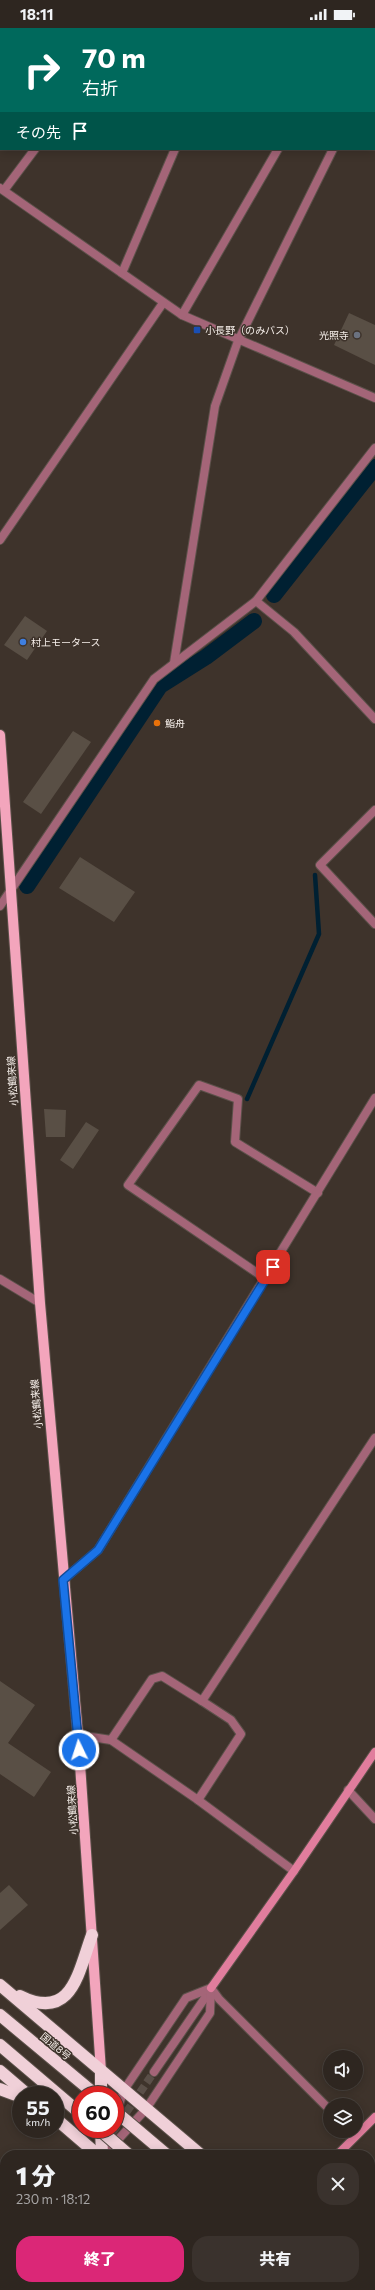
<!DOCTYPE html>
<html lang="ja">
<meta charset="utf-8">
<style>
body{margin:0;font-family:Commissioner,"Noto Sans JP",sans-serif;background:#3a322d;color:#f1f3f6;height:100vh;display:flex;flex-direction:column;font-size:15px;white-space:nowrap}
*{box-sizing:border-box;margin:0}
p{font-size:13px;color:#a7a5a5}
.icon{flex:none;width:22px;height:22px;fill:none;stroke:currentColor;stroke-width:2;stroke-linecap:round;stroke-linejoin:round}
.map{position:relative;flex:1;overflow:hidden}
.details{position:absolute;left:0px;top:2122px;width:375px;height:140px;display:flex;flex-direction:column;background:#2e2620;border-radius:16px 16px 0 0;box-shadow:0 2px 10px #0003,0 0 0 1px #49433e}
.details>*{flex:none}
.top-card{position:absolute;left:0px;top:0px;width:375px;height:122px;box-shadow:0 2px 10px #0003,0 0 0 1px #49433e;background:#00695c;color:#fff;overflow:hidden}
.fabs{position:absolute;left:323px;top:2022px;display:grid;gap:8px}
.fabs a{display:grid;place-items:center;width:40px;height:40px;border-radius:50%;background:#2e2620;box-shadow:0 2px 10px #0003,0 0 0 1px #49433e;font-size:20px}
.speed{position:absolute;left:12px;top:2058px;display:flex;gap:8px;font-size:20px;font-weight:700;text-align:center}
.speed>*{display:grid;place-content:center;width:52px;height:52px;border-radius:50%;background:#2e2620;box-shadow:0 2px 10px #0003,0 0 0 1px #49433e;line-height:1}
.speed small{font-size:10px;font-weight:400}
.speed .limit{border:6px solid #d22;background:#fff;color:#111}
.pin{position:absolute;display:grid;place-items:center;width:34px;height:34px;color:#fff;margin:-17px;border-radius:8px;box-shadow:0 2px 6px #0006}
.me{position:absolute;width:44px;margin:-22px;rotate:356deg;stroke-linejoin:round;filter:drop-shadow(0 0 3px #0008)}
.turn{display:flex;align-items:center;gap:14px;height:84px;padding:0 16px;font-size:18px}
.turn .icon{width:52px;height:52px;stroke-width:2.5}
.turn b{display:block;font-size:28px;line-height:34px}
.then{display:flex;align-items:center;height:38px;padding:0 16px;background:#0003;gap:8px;font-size:15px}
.round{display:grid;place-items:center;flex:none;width:42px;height:42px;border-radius:16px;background:#3a322d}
.overview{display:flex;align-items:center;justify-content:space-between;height:68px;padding:0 16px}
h1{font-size:24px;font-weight:800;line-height:30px}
.action{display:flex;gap:8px;margin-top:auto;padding:8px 16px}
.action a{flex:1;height:46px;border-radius:16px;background:#db2777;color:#fff;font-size:16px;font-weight:800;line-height:46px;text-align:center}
.action a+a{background:#3a322d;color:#f1f3f6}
.status{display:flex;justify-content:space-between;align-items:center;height:28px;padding:0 20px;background:#2e2620;direction:ltr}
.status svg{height:11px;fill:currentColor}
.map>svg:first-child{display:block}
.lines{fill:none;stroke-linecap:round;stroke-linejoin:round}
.stream{stroke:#002032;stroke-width:4.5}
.canal{stroke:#002032;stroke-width:16}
.river{stroke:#002032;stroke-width:28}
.building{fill:#594f45}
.street-tunnel{stroke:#5a4f48;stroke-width:8;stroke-dasharray:8 4;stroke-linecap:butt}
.street-casing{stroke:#5c514a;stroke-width:10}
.secondary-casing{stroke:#5c514a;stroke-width:10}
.primary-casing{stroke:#5c514a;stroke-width:12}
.highway-casing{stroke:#5c514a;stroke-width:14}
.street{stroke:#a46578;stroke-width:8}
.secondary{stroke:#e17d9d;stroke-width:8}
.primary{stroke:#f3a5bc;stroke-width:10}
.highway{stroke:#f0d0d8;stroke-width:12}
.highway-bridge-casing{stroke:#5c514a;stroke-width:14;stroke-linecap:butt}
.highway-bridge{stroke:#f0d0d8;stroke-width:12}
.route-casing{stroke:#114b97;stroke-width:10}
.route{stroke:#1a73e8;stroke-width:7}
.transit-dot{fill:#1a4fb4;stroke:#3e332b;stroke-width:1.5}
.worship-dot{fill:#6b7280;stroke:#3e332b;stroke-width:1.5}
.shop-dot{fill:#3f7fe0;stroke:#3e332b;stroke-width:1.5}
.food-dot{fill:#e8710a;stroke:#3e332b;stroke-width:1.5}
.labels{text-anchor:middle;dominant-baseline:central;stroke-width:3;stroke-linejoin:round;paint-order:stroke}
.poi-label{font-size:10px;fill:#f7f0eb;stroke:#3e332b;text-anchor:start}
.street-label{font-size:10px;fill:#f7f0eb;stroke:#3e332b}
</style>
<div class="status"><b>18:11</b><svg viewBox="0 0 49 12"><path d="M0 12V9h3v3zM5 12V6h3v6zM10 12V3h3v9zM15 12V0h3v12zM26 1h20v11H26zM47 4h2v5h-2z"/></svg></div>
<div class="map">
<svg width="375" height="2262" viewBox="0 0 375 2262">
<rect width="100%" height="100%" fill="#3e332b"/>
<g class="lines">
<!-- stream -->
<path class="stream" d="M247,1071L319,906L315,847"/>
<!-- canal -->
<g class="canal">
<path d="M274,567L375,439"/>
<path d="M27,858L160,658L206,629L254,593"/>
</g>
<!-- river -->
<g class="river">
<path d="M45,1L46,0"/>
<path d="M0,66L1,64"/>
</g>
</g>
<!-- building -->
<g class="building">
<path d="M349,285L375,297V337L334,317Z"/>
<path d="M25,588L47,603L27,632L4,617Z"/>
<path d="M73,703L91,714L41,786L23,774Z"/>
<path d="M80,829L135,864L114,894L59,860Z"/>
<path d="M44,1081L66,1082L65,1109H46Z"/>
<path d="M86,1094L99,1102L73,1141L60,1132Z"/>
<path d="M0,1653L35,1677L8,1715L51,1744L34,1769L0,1746Z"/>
<path d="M9,1857L28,1877L0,1902V1865Z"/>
</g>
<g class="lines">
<!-- street-tunnel -->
<path class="street-tunnel" d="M106,2114L154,2044"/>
<defs>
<g id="street">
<path d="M126,1L127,0"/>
<path d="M253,1L254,0"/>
<path d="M345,1L346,0"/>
<path d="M374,57L375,56"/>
<path d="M0,160L182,287L375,370"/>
<path d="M5,161L35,121"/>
<path d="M122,245L175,121"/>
<path d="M182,287L278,121"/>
<path d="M0,512L163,275"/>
<path d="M256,573L294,604L375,691"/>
<path d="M174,635L215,378L238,313L333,121"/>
<path d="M375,782L320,837L375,896"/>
<path d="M0,878L154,651L256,573L375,420"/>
<path d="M0,1251L40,1275"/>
<path d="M266,1251L128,1157L199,1057L238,1071L235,1114L318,1165"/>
<path d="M63,1552L98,1522L375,1070"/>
<path d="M78,1707L111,1712L198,1772L294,1843"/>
<path d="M111,1712L152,1651L162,1648L202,1673"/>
<path d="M348,1762L375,1791"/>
<path d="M198,1772L241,1706L231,1692L202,1673L375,1410"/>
<path d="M211,1960L219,1971L330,2082"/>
<path d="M154,2044L211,1961"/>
<path d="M115,2088L124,2062L186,1970L211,1960"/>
<path d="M104,2127L146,2081L210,1985L211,1960"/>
<path d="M0,2239L5,2247"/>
<path d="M370,2249L375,2253"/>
<path d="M12,2257L15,2262"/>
<path d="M0,2258L5,2254"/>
</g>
<g id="secondary">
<path d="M211,1960L294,1843L375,1724"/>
<path d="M337,2127L375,2089"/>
</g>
<path id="primary" d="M0,707L40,1275L78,1707L101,2043"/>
<g id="highway">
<path d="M0,1957L201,2127"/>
<path d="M20,1968C72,1994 78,1945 92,1907"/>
<path d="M0,1987L96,2067"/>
<path d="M0,2017L81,2086"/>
<path d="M0,2043L28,2067"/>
<path d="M101,2043V2067"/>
<path d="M0,2061L21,2069"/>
<path d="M55,2090L98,2127"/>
<path d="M101,2101L102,2127"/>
<path d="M132,2257L133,2262"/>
<path d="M246,2257L252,2262"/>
<path d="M283,2257L289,2262"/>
<path d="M322,2257L328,2262"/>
<path d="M352,2257L358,2262"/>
</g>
</defs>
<!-- street casing -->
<use href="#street" class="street-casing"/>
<!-- secondary casing -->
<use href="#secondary" class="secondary-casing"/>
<!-- primary casing -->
<use href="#primary" class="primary-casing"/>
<!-- highway casing -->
<use href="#highway" class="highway-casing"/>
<!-- street -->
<use href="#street" class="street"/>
<!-- secondary -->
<use href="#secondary" class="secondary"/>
<!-- primary -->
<use href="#primary" class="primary"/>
<!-- highway -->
<use href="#highway" class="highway"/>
<defs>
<g id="highway-bridge">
<path d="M115,2083L167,2127"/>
<path d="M99,2101L129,2127"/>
</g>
</defs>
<!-- highway-bridge casing -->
<use href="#highway-bridge" class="highway-bridge-casing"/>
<!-- highway-bridge -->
<use href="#highway-bridge" class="highway-bridge"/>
</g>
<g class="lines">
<defs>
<path id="route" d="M79,1722L63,1552L98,1522L273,1239"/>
</defs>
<!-- route casing -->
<use href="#route" class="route-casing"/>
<!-- route -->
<use href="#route" class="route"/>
</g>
<!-- markers -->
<rect class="transit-dot" x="193" y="298" width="8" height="8" rx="2"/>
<circle class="worship-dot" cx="357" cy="307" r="4"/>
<circle class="shop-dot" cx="23" cy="614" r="4"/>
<circle class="food-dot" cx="157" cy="695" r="4"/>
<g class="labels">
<!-- poi labels -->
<g class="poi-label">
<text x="205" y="302">小長野（のみバス）</text>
<text x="349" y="307" text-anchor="end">光照寺</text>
<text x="31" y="614">村上モータース</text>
<text x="165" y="695">鮨舟</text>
</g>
<!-- street labels -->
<g class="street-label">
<text transform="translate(12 1053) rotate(-94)">小松鶴来線</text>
<text transform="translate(36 1376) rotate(-95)">小松鶴来線</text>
<text transform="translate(72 1782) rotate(-94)">小松鶴来線</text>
<text transform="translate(56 2018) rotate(40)">国道8号</text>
</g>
</g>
</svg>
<div class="fabs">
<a><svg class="icon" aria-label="sound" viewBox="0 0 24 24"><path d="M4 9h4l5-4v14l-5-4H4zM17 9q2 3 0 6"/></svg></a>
<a><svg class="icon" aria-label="layers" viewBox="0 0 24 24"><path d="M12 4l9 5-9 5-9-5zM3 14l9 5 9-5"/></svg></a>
</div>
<div class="speed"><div>55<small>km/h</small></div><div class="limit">60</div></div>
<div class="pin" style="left:273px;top:1239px;background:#d93025"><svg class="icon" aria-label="arrive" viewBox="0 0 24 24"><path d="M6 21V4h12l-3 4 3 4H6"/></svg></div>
<svg class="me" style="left:79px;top:1722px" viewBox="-20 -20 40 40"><circle r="17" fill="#1a73e8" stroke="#fff" stroke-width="3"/><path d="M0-11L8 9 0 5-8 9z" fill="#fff"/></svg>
<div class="top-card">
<div class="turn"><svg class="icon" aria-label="right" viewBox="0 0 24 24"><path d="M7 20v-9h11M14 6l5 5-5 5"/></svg><div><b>70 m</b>右折</div></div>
<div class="then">その先<svg class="icon" aria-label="arrive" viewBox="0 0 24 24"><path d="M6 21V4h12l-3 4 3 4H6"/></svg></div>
</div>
<section class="details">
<div class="overview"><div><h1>1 分</h1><p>230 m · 18:12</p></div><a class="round"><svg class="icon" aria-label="close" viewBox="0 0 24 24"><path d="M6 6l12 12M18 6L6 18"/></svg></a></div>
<div class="action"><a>終了</a><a>共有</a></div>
</section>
</div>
